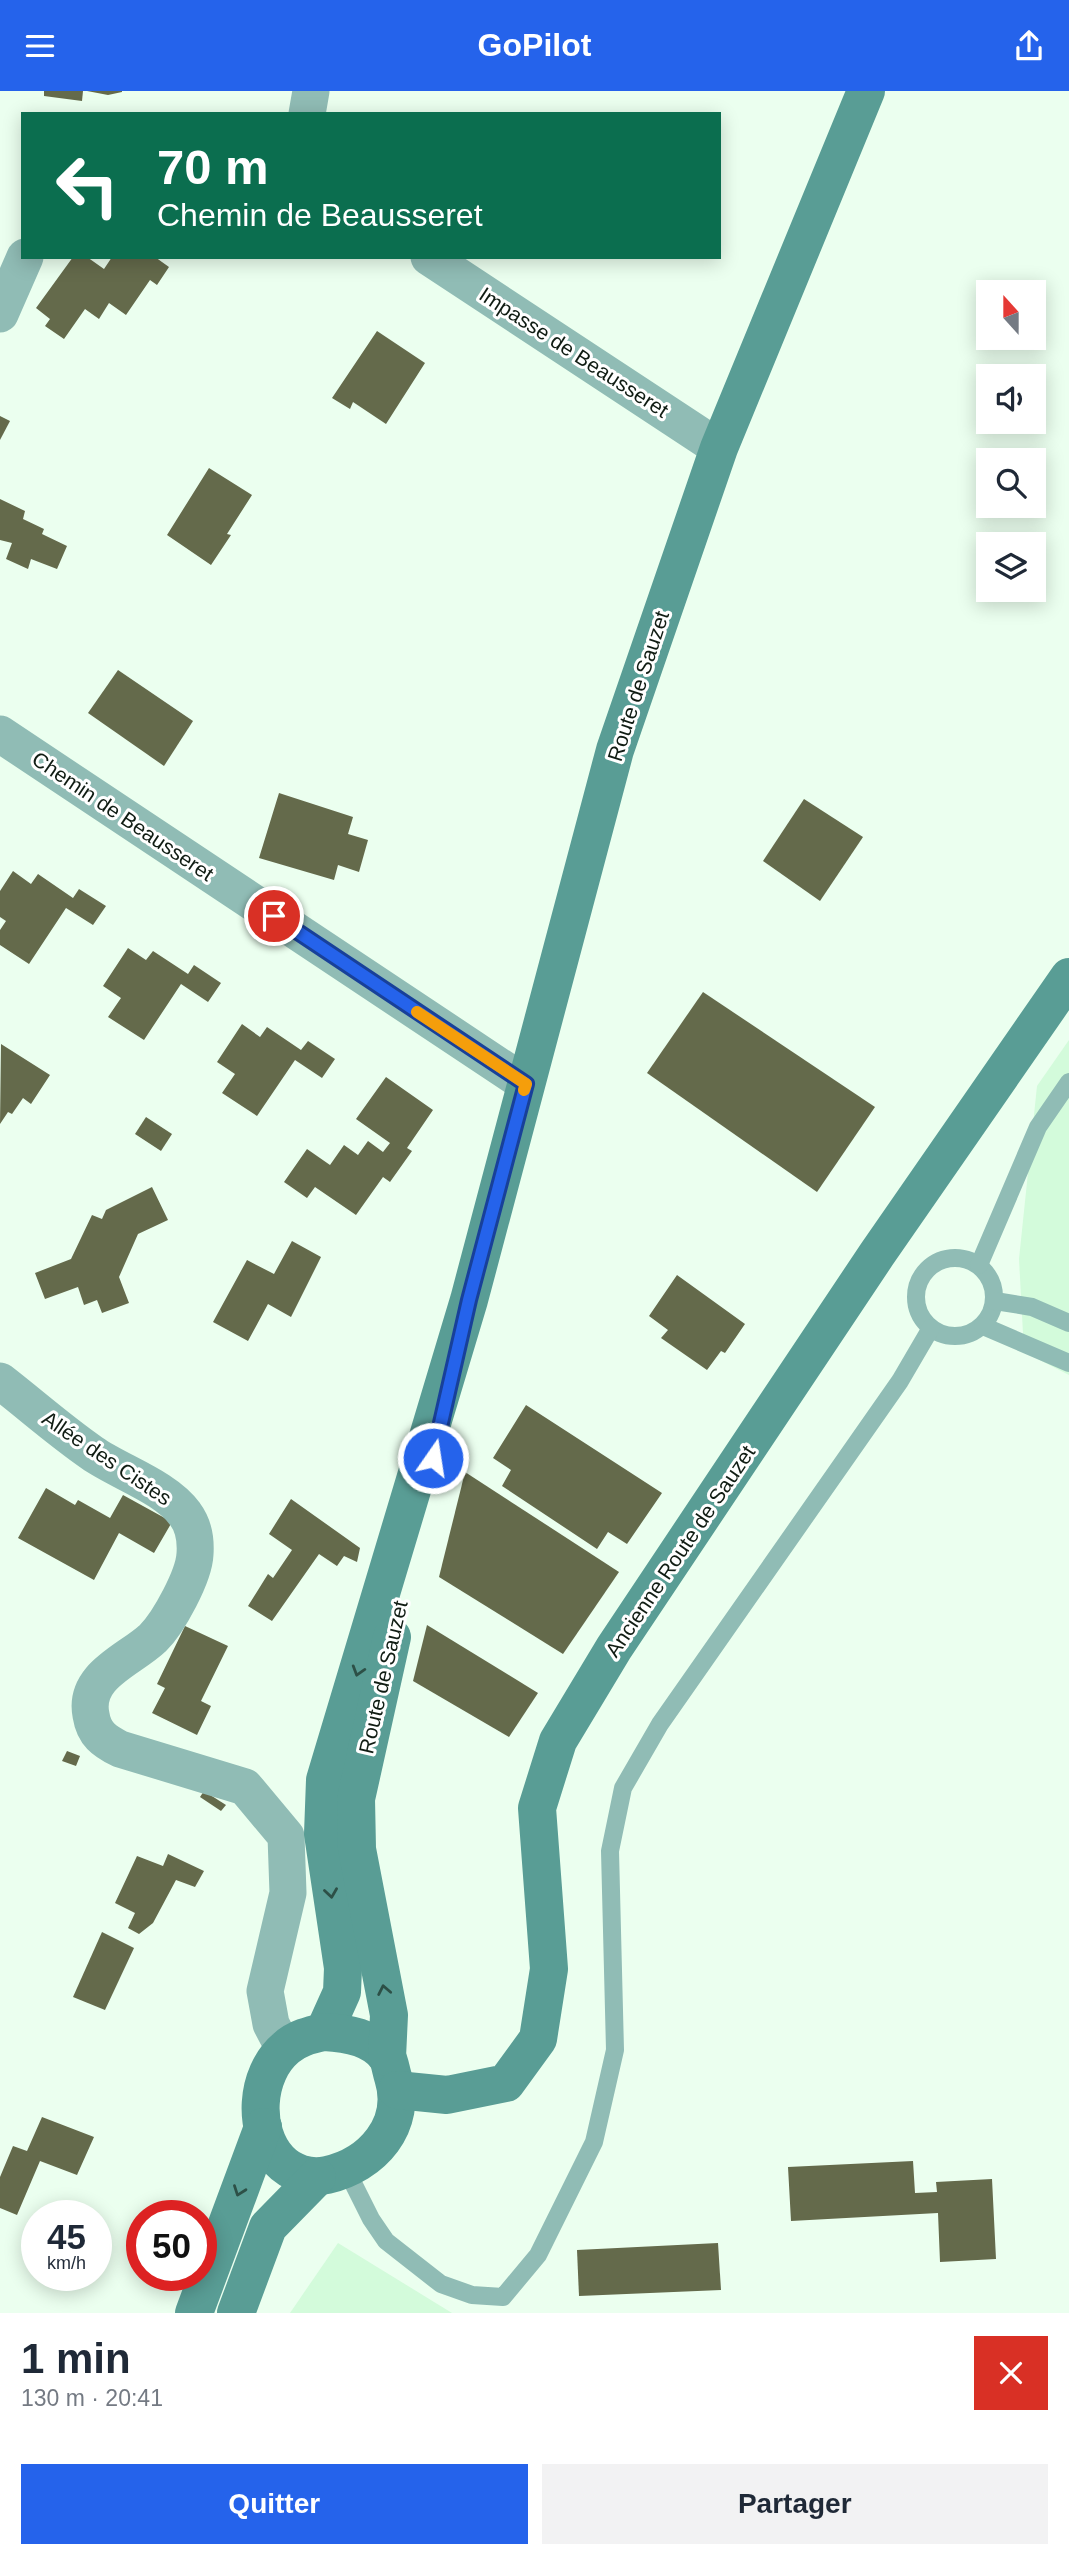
<!DOCTYPE html>
<html lang="fr">
<meta charset="utf-8">
<style>
body{margin:0;font-family:Arial,sans-serif;background:#f2f2f3;color:#1f2937;height:100vh;display:flex;flex-direction:column;font-size:26px;white-space:nowrap}
*{box-sizing:border-box;margin:0}
p{font-size:23px;color:#747a83}
.icon{flex:none;width:38px;height:38px;fill:none;stroke:currentColor;stroke-width:2;stroke-linecap:round;stroke-linejoin:round}
.map{position:relative;height:2222px;overflow:hidden}
.side{display:flex;flex-direction:column;background:#fff;flex:1}
.side>*{flex:none}
.banner{position:absolute;left:21px;top:21px;width:700px;height:147px;border-radius:0px;box-shadow:0 4px 18px #0003;background:#0b6e4f;color:#fff;overflow:hidden}
.needle{width:46px;rotate:339deg}
.fabs{position:absolute;left:976px;top:189px;display:grid;gap:14px}
.fabs a{display:grid;place-items:center;width:70px;height:70px;border-radius:0px;background:#fff;box-shadow:0 4px 18px #0003;font-size:35px}
.speed{position:absolute;left:21px;top:2109px;display:flex;gap:14px;font-size:35px;font-weight:700;text-align:center}
.speed>*{display:grid;place-content:center;width:91px;height:91px;border-radius:50%;background:#fff;box-shadow:0 4px 18px #0003;line-height:1}
.speed small{font-size:18px;font-weight:400}
.speed .limit{border:10px solid #d22;background:#fff;color:#111}
.pin{position:absolute;display:grid;place-items:center;width:60px;height:60px;color:#fff;margin:-30px;border:4px solid #fff;border-radius:50%;box-shadow:0 2px 7px #0007}
.me{position:absolute;width:77px;margin:-38px;rotate:13deg;stroke-linejoin:round;filter:drop-shadow(0 0 5px #0008)}
.turn{display:flex;align-items:center;gap:24px;height:147px;padding:0 21px;font-size:32px}
.turn .icon{width:91px;height:91px;stroke-width:2.5}
.turn b{display:block;font-size:49px;line-height:60px}
.round{display:grid;place-items:center;flex:none;width:74px;height:74px;border-radius:0px;background:#f2f2f3}
.overview{display:flex;align-items:center;justify-content:space-between;height:119px;padding:0 21px}
h1{font-size:42px;font-weight:600;line-height:52px}
.action{display:flex;gap:14px;margin-top:auto;padding:14px 21px}
.action a{flex:1;height:80px;border-radius:0px;background:#2563eb;color:#fff;font-size:28px;font-weight:600;line-height:80px;text-align:center}
.action a+a{background:#f2f2f3;color:#1f2937}
header{display:flex;justify-content:space-between;align-items:center;height:91px;padding:0 21px;background:#2563eb;color:#fff;font-size:32px;font-weight:600}
.map>svg:first-child{display:block}
.built{fill:#d3fbdb}
.building{fill:#646a4b}
.lines{fill:none;stroke-linecap:round;stroke-linejoin:round}
.lane{stroke:#90bcb5;stroke-width:18}
.street{stroke:#90bcb5;stroke-width:37}
.secondary{stroke:#599d95;stroke-width:38}
.oneway{stroke:#2d5047}
.route-casing{stroke:#184099;stroke-width:18}
.route{stroke:#2563eb;stroke-width:12}
.slow{stroke:#f59e0b;stroke-width:12}
.labels{text-anchor:middle;dominant-baseline:central;stroke-width:6;stroke-linejoin:round;paint-order:stroke}
.street-label{font-size:21px;fill:#101c13;stroke:#fff}
</style>
<header><svg class="icon" aria-label="menu" viewBox="0 0 24 24"><path d="M4 6h16M4 12h16M4 18h16"/></svg>GoPilot<svg class="icon" aria-label="share" viewBox="0 0 24 24"><path d="M12 15V3M7 8l5-5 5 5M5 13v7h14v-7"/></svg></header>
<div class="map">
<svg width="1069" height="2222" viewBox="0 0 1069 2222">
<rect width="100%" height="100%" fill="#ebffef"/>
<!-- built -->
<g class="built">
<path d="M1069,949V1284L1024,1261L1019,1168L1037,995Z"/>
<path d="M338,2152L452,2222H290Z"/>
</g>
<!-- building -->
<g class="building">
<path d="M44,0H83L82,10L44,5Z"/>
<path d="M87,0H122V1L108,4Z"/>
<path d="M73,166H87L104,178L112,166H155L169,176L157,194L150,189L126,224L109,212L99,228L85,218L64,248L45,235L50,228L36,217Z"/>
<path d="M377,240L425,272L386,333L353,311L350,318L332,307Z"/>
<path d="M0,325L10,330L0,349Z"/>
<path d="M209,377L252,404L227,443L231,444L211,474L167,444Z"/>
<path d="M0,408L25,420L23,428L44,438L42,443L67,455L57,478L31,468L28,478L6,468L12,452L0,449Z"/>
<path d="M118,579L193,630L164,675L88,622Z"/>
<path d="M279,702L353,726L348,743L368,749L359,781L338,774L334,789L259,767Z"/>
<path d="M804,708L863,746L820,810L763,770Z"/>
<path d="M13,780L31,793L38,783L73,807L79,798L106,815L93,834L66,817L29,873L0,854V839L6,830L0,826V800Z"/>
<path d="M128,857L146,869L153,860L188,883L194,874L221,892L208,911L181,893L144,949L108,926L121,907L103,895Z"/>
<path d="M703,901L875,1016L817,1101L647,982Z"/>
<path d="M242,933L260,946L267,936L301,959L308,950L335,968L322,987L295,969L257,1025L222,1002L235,983L217,971Z"/>
<path d="M1,953L50,984L31,1013L23,1007L12,1023L8,1021L0,1033Z"/>
<path d="M386,986L433,1019L407,1057L412,1060L390,1091L383,1086L356,1124L315,1096L307,1107L284,1091L307,1058L330,1074L344,1054L358,1064L368,1050L383,1061L390,1052L356,1028Z"/>
<path d="M146,1026L172,1043L161,1060L135,1043Z"/>
<path d="M152,1096L168,1129L138,1143L119,1186L129,1212L102,1222L97,1209L84,1214L78,1196L45,1208L35,1182L71,1168L92,1124L102,1128L106,1119Z"/>
<path d="M292,1150L321,1166L291,1226L268,1213L248,1250L213,1231L247,1169L274,1183Z"/>
<path d="M677,1184L745,1233L725,1262L721,1260L707,1279L661,1247L668,1239L649,1225Z"/>
<path d="M526,1314L662,1402L627,1453L608,1441L597,1458L502,1395L511,1379L493,1367Z"/>
<path d="M465,1381L619,1481L563,1563L439,1486Z"/>
<path d="M46,1397L75,1414L78,1409L110,1427L123,1404L172,1431L154,1462L119,1442L94,1489L18,1447Z"/>
<path d="M291,1408L360,1457L357,1471L344,1465L337,1475L319,1463L272,1530L248,1515L268,1483L273,1487L292,1459L269,1443Z"/>
<path d="M427,1534L538,1602L509,1646L413,1590Z"/>
<path d="M185,1535L228,1555L201,1610L211,1615L197,1644L152,1622L165,1597L157,1593Z"/>
<path d="M67,1660L80,1665L76,1675L62,1670Z"/>
<path d="M204,1700L226,1714L221,1720L200,1706Z"/>
<path d="M168,1763L204,1780L195,1796L176,1789L153,1832L139,1843L128,1837L135,1822L115,1812L137,1765L163,1775Z"/>
<path d="M102,1841L134,1857L105,1919L73,1906Z"/>
<path d="M42,2026L94,2046L77,2084L40,2070L17,2124L0,2117V2086L13,2055L27,2060Z"/>
<path d="M913,2070L915,2102L937,2101L936,2091L992,2088L996,2168L940,2171L938,2122L791,2130L788,2076Z"/>
<path d="M718,2152L721,2199L579,2205L577,2159Z"/>
</g>
<g class="lines">
<!-- lane -->
<g class="lane">
<circle cx="955" cy="1206" r="39"/>
<path d="M979,1174L1038,1036L1069,991"/>
<path d="M995,1210L1032,1216L1069,1232"/>
<path d="M983,1235L1069,1272"/>
<path d="M347,2080L371,2128L386,2150L441,2193L472,2204L503,2206L538,2164L594,2051L615,1959L610,1760L623,1697L660,1633L900,1290L931,1237"/>
</g>
<!-- street -->
<g class="street">
<path d="M307,23L311,0"/>
<path d="M429,166L719,357"/>
<path d="M0,223L25,166"/>
<path d="M0,643L526,993"/>
<path d="M0,1290C31,1314 60,1340 92,1362C119,1381 166,1396 185,1423C194,1435 196,1448 195,1463C194,1485 169,1531 153,1547C130,1569 83,1584 91,1624C94,1643 104,1650 120,1658L245,1696L286,1745L288,1802L265,1900L271,1933L284,1958"/>
</g>
<!-- secondary -->
<g class="secondary">
<path d="M324,1941L342,1901L343,1877L323,1743L325,1689L469,1209L615,659L719,357L866,0"/>
<path d="M324,1941C346,1942 373,1946 387,1966C390,1971 391,1980 393,1986C408,2034 372,2074 327,2084C310,2088 291,2082 279,2069C252,2040 255,1983 286,1957C297,1947 310,1944 324,1941Z"/>
<path d="M387,1966L389,1924L357,1758L356,1708L392,1546"/>
<path d="M397,1999L447,2004L506,1992L538,1948L549,1878L537,1717L558,1650L614,1557L877,1163L1069,886"/>
<path d="M194,2222L263,2036"/>
<path d="M236,2222L268,2136L317,2086"/>
</g>
</g>
<!-- one-way arrows -->
<defs><path id="oneway-chevron" d="M-2-3.5L2.5 0L-2 3.5" fill="none" stroke-width="1.6" stroke-linecap="round" stroke-linejoin="round" transform="scale(1.75)"/></defs>
<g class="oneway">
<use href="#oneway-chevron" transform="translate(358 1580) rotate(107)"/>
<use href="#oneway-chevron" transform="translate(331 1802) rotate(82)"/>
<use href="#oneway-chevron" transform="translate(384 1899) rotate(-101)"/>
<use href="#oneway-chevron" transform="translate(239 2100) rotate(110)"/>
</g>
<g class="lines">
<defs>
<path id="route" d="M274,825L526,993L469,1209L433,1367"/>
</defs>
<!-- route casing -->
<use href="#route" class="route-casing"/>
<!-- route -->
<use href="#route" class="route"/>
<!-- slow -->
<path class="slow" d="M417,921L526,993L524,999"/>
</g>
<g class="labels">
<!-- street labels -->
<g class="street-label">
<text transform="translate(574 261) rotate(33)">Impasse de Beausseret</text>
<text transform="translate(638 595) rotate(-72)">Route de Sauzet</text>
<text transform="translate(123 725) rotate(34)">Chemin de Beausseret</text>
<text transform="translate(107 1367) rotate(34)">Allée des Cistes</text>
<text transform="translate(680 1460) rotate(-56)">Ancienne Route de Sauzet</text>
<text transform="translate(383 1586) rotate(-77)">Route de Sauzet</text>
</g>
</g>
</svg>
<div class="fabs">
<a><svg class="needle" viewBox="-14 -14 28 28"><path d="M0-13l5 13h-10z" fill="#e53935"/><path d="M0 13l5-13h-10z" fill="#747a83"/></svg></a>
<a><svg class="icon" aria-label="sound" viewBox="0 0 24 24"><path d="M4 9h4l5-4v14l-5-4H4zM17 9q2 3 0 6"/></svg></a>
<a><svg class="icon" aria-label="search" viewBox="0 0 24 24"><circle cx="10" cy="10" r="6"/><path d="M15 15l6 6"/></svg></a>
<a><svg class="icon" aria-label="layers" viewBox="0 0 24 24"><path d="M12 4l9 5-9 5-9-5zM3 14l9 5 9-5"/></svg></a>
</div>
<div class="speed"><div>45<small>km/h</small></div><div class="limit">50</div></div>
<div class="pin" style="left:274px;top:825px;background:#d93025"><svg class="icon" aria-label="arrive" viewBox="0 0 24 24"><path d="M6 21V4h12l-3 4 3 4H6"/></svg></div>
<svg class="me" style="left:433px;top:1367px" viewBox="-20 -20 40 40"><circle r="17" fill="#2563eb" stroke="#fff" stroke-width="3"/><path d="M0-11L8 9 0 5-8 9z" fill="#fff"/></svg>
<div class="banner">
<div class="turn"><svg class="icon" aria-label="left" viewBox="0 0 24 24"><path d="M17 20v-9H6M10 6l-5 5 5 5"/></svg><div><b>70 m</b>Chemin de Beausseret</div></div>
</div>
</div>
<section class="side">
<div class="overview"><div><h1>1 min</h1><p>130 m · 20:41</p></div><a class="round" style="background:#d93025;color:#fff"><svg class="icon" aria-label="close" viewBox="0 0 24 24"><path d="M6 6l12 12M18 6L6 18"/></svg></a></div>
<div class="action"><a>Quitter</a><a>Partager</a></div>
</section>
